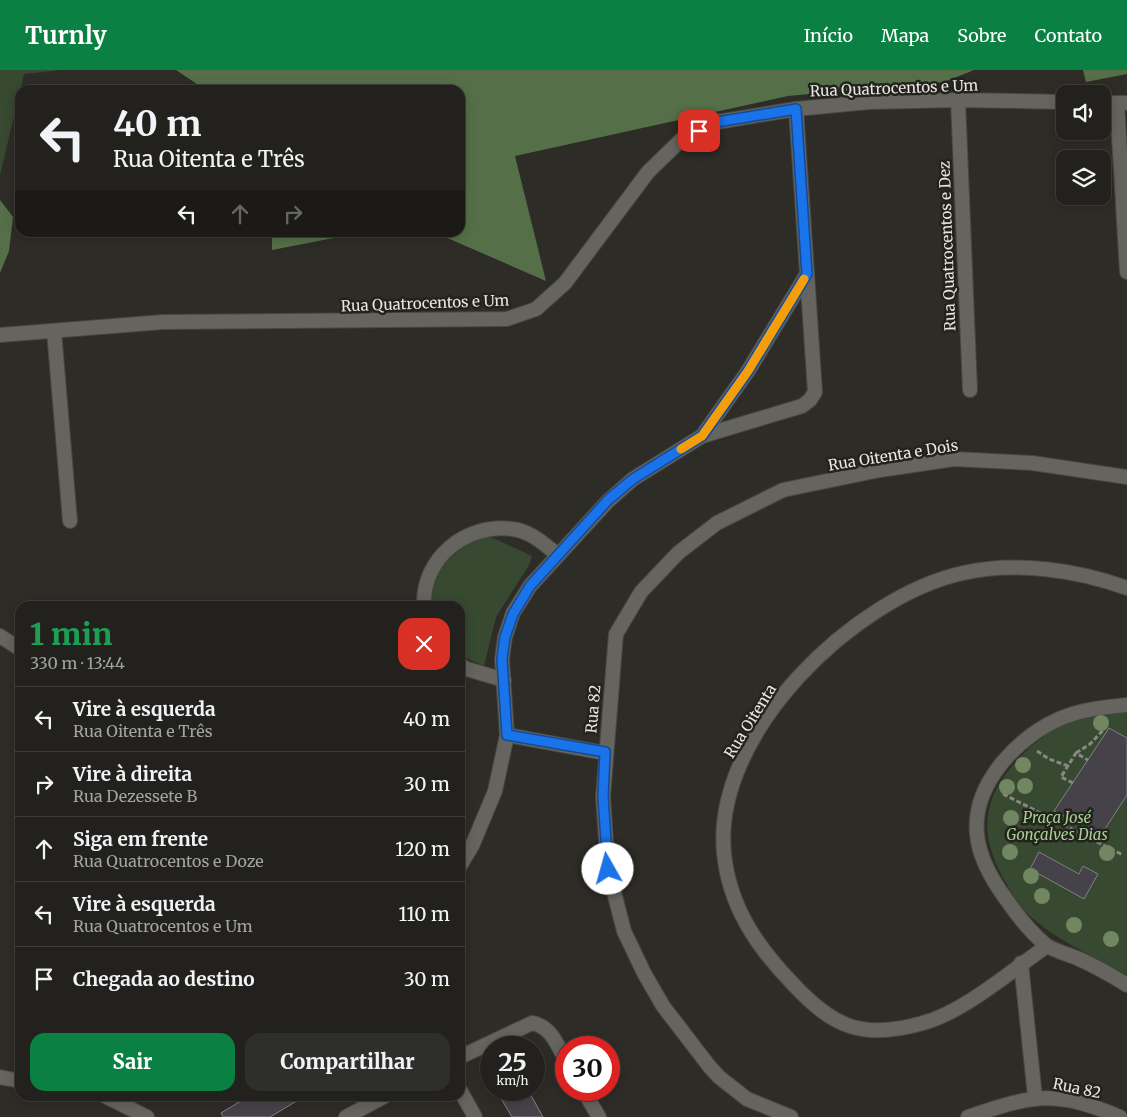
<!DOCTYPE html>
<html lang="pt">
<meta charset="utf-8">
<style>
body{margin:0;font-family:Merriweather,serif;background:#2e2e2a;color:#f1f3f6;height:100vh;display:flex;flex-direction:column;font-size:19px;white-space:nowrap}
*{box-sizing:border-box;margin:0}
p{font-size:16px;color:#a2a3a4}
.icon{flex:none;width:28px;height:28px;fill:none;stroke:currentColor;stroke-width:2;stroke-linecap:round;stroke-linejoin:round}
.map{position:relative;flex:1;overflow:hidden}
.panel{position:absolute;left:15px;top:531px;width:450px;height:500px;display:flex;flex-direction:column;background:#22211d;border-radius:15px;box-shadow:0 2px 12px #0003,0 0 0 1px #3f3e3b}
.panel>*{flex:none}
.banner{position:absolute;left:15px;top:15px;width:450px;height:152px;border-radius:15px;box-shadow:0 2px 12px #0003,0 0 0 1px #3f3e3b;background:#22211d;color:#f1f3f6;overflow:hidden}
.tools{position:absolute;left:1056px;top:15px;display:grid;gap:10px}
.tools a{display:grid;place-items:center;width:55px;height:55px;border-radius:10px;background:#22211d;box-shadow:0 2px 12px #0003,0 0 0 1px #3f3e3b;font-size:25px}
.speed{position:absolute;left:480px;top:966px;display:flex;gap:10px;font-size:25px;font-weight:700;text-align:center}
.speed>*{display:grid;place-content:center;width:65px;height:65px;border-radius:50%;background:#22211d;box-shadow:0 2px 12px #0003,0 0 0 1px #3f3e3b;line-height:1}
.speed small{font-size:12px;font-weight:400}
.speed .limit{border:8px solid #d22;background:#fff;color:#111}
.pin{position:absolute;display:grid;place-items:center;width:42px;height:42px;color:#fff;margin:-21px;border-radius:10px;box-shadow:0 2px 8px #0006}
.me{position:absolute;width:55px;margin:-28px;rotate:353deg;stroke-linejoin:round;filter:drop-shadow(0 0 4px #0008)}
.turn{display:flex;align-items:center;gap:18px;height:105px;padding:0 15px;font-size:22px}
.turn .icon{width:65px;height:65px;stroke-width:2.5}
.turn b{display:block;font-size:35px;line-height:42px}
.lanes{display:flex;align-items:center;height:48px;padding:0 15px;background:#0003;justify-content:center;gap:25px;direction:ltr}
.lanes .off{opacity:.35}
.round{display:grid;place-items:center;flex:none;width:52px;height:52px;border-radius:15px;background:#2e2e2a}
.head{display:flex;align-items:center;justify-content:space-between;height:85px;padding:0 15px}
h1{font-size:30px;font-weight:800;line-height:38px;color:#1e9e55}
.primary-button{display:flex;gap:10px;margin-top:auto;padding:10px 15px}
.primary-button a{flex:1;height:58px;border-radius:15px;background:#0b8043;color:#fff;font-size:20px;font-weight:800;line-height:58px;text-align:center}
.primary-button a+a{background:#2e2e2a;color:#f1f3f6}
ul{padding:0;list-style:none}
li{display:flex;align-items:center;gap:15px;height:65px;padding:0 15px;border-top:1px solid #3f3e3b}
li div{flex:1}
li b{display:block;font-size:19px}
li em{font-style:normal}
header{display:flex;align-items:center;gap:30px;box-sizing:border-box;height:70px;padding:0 25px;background:#0b8043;color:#fff}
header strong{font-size:24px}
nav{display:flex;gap:28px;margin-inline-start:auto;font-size:18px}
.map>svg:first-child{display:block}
.green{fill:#374930}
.forest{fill:#557048}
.building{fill:#454349;stroke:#828086}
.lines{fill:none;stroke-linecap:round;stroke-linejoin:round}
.pedestrian-casing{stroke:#484742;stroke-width:16}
.minor-casing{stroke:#484742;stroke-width:16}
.path{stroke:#898883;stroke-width:3;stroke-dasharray:5 2.5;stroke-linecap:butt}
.pedestrian{stroke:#66645e;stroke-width:14}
.minor{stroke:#66645e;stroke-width:14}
.tree{fill:#708762}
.route-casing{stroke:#114b97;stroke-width:12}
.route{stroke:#1a73e8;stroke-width:9}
.slow{stroke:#f59e0b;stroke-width:9}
.labels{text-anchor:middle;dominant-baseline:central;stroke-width:5;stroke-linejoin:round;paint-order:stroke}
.street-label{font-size:15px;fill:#e7e6e2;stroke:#24221d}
.park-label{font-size:15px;font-style:italic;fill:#a6d293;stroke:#24221d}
</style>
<header>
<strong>Turnly</strong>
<nav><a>Início</a><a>Mapa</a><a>Sobre</a><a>Contato</a></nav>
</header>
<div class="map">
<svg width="1127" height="1047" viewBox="0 0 1127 1047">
<rect width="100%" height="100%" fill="#2e2c27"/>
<!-- green -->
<g class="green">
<path d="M0,0H61L24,4L0,105Z"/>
<path d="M487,465L532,486L529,495L496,547L484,596L460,585V536H431C435,495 451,482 487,465Z"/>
<path d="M1127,642V905C1097,888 1050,867 1027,843C1017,833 1009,818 1002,806C977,758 984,725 1021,686C1034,673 1050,660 1067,654C1086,647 1107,645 1127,642Z"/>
</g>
<!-- forest -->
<g class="forest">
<path d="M176,0H974L944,12L788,26L515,86L546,211L436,163L460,162V20H206Z"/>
<path d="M1083,0H1127V4L1086,12Z"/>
<path d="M0,130L13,147L9,181L0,203Z"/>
<path d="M272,163V162L359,163L272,180Z"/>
</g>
<!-- building -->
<g class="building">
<path d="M1109,658L1127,668V725L1101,765L1054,741Z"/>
<path d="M1039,782L1079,804L1083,796L1098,804L1084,829L1030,799Z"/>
<path d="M496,1020H528L543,1047H512Z"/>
<path d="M249,1026H305L270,1047H223L221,1043Z"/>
</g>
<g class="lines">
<defs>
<path id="pedestrian" d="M1021,893L1035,1027"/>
<g id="minor">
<path d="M958,30L970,320"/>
<path d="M1102,33H1127"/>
<path d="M1117,33L1127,202"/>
<path d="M54,261L70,451"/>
<path d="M0,265L163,252L507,249L536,239L565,213L648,102L681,70L717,52L796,39L869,32L958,30L1065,32"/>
<path d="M702,366L748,301L807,204"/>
<path d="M424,536C422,488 466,453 512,459C531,461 545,475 558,485"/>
<path d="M0,566L20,579"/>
<path d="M460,595L467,599L504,610"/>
<path d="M1127,635C1106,637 1084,639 1064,647C1020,664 972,713 977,764C979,788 992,810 1006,829C1017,845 1031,863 1046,875C1054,881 1068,884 1077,888C1095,896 1111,905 1127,915"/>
<path d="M507,665L605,683"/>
<path d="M460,796L472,776L495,721L507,665L502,589L505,567L513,543L530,516L608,431L633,409L702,366L802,336L810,330L815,322L796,39"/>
<path d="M1047,876C1012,900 964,942 923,953C863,970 834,958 793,914C757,877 729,836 724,783C712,664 854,527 963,503C1016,491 1077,500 1127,518"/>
<path d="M460,987L532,953C551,956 558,976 566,991"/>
<path d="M0,1007L20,1011"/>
<path d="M460,1020L475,1047"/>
<path d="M583,1020L599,1047"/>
<path d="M105,1026L147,1047"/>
<path d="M346,1047L385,1026"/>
<path d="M791,1047L747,1029L719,1007L709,996L663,936L644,903L624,861L608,799L603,727L616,564L641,522L678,483L717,453L783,420L880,400L954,389L1032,393L1127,407"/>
<path d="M968,1047C1033,1025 1054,1019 1120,1047"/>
</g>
</defs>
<!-- pedestrian casing -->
<use href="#pedestrian" class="pedestrian-casing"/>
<!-- minor casing -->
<use href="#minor" class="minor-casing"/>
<!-- path -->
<g class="path">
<path d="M1037,681L1049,689L1068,696"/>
<path d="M1076,683L1090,674L1107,656"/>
<path d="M1073,713L1061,707L1076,683L1088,690"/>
<path d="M1003,724L1123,785"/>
</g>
<!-- pedestrian -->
<use href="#pedestrian" class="pedestrian"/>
<!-- minor -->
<use href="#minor" class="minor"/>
</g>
<!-- trees -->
<g class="tree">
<circle cx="1101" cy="653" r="8"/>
<circle cx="1023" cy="695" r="8"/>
<circle cx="1025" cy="716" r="8"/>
<circle cx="1007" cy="717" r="8"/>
<circle cx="1011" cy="748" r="8"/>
<circle cx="1010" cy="782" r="8"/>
<circle cx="1107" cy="783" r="8"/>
<circle cx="1031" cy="806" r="8"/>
<circle cx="1042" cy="826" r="8"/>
<circle cx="1074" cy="855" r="8"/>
<circle cx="1111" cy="869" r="8"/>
</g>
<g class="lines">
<defs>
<path id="route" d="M608,799L603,727L605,682L507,665L502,589L505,567L513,544L530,516L608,430L633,409L702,366L748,301L807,204L796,39L717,52L699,61"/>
</defs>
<!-- route casing -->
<use href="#route" class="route-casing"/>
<!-- route -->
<use href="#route" class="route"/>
<!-- slow -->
<path class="slow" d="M681,379L702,366L748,301L804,209"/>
</g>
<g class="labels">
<!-- street labels -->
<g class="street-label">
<text transform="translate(894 18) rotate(-2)">Rua Quatrocentos e Um</text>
<text transform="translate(947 176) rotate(-92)">Rua Quatrocentos e Dez</text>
<text transform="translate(425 233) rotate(-2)">Rua Quatrocentos e Um</text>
<text transform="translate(893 385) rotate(-9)">Rua Oitenta e Dois</text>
<text transform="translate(593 639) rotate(-85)">Rua 82</text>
<text transform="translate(750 651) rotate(-58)">Rua Oitenta</text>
<text transform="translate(1077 1018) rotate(12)">Rua 82</text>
</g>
<!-- park labels -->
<g class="park-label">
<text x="1057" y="747">Praça José<tspan x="1057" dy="17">Gonçalves Dias</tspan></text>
</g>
</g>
</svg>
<div class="tools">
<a><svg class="icon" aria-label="sound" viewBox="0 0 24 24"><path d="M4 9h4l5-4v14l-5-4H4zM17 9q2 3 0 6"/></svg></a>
<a><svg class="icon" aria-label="layers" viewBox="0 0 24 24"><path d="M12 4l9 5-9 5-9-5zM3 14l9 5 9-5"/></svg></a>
</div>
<div class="speed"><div>25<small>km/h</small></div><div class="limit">30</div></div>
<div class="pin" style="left:699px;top:61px;background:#d93025"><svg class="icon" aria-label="arrive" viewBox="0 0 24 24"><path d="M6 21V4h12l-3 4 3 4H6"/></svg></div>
<svg class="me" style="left:608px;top:799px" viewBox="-20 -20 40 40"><circle r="19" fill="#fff"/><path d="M0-13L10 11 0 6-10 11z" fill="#1a73e8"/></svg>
<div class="banner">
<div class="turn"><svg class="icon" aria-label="left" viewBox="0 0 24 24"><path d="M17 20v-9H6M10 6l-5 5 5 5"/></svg><div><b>40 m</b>Rua Oitenta e Três</div></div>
<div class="lanes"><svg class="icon" aria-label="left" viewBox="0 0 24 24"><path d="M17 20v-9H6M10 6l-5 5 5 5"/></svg><svg class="icon off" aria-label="ahead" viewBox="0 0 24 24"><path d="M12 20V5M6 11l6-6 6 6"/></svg><svg class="icon off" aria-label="right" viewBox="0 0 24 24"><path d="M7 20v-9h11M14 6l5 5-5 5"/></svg></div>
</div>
<section class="panel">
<div class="head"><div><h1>1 min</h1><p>330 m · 13:44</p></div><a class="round" style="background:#d93025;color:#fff"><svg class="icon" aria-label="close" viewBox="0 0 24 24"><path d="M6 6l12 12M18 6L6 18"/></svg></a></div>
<ul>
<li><svg class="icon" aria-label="left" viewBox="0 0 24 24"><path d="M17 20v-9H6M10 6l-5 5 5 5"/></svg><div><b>Vire à esquerda</b><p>Rua Oitenta e Três</p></div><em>40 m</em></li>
<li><svg class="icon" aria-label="right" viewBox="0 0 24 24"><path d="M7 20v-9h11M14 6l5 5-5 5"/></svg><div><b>Vire à direita</b><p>Rua Dezessete B</p></div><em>30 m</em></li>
<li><svg class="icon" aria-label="ahead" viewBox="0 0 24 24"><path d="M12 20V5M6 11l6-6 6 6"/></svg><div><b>Siga em frente</b><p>Rua Quatrocentos e Doze</p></div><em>120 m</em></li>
<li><svg class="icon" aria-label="left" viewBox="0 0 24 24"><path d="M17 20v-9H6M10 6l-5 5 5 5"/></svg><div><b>Vire à esquerda</b><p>Rua Quatrocentos e Um</p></div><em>110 m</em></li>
<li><svg class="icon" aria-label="arrive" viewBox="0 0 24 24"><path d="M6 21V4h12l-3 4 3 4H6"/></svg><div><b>Chegada ao destino</b></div><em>30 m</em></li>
</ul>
<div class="primary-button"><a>Sair</a><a>Compartilhar</a></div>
</section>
</div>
